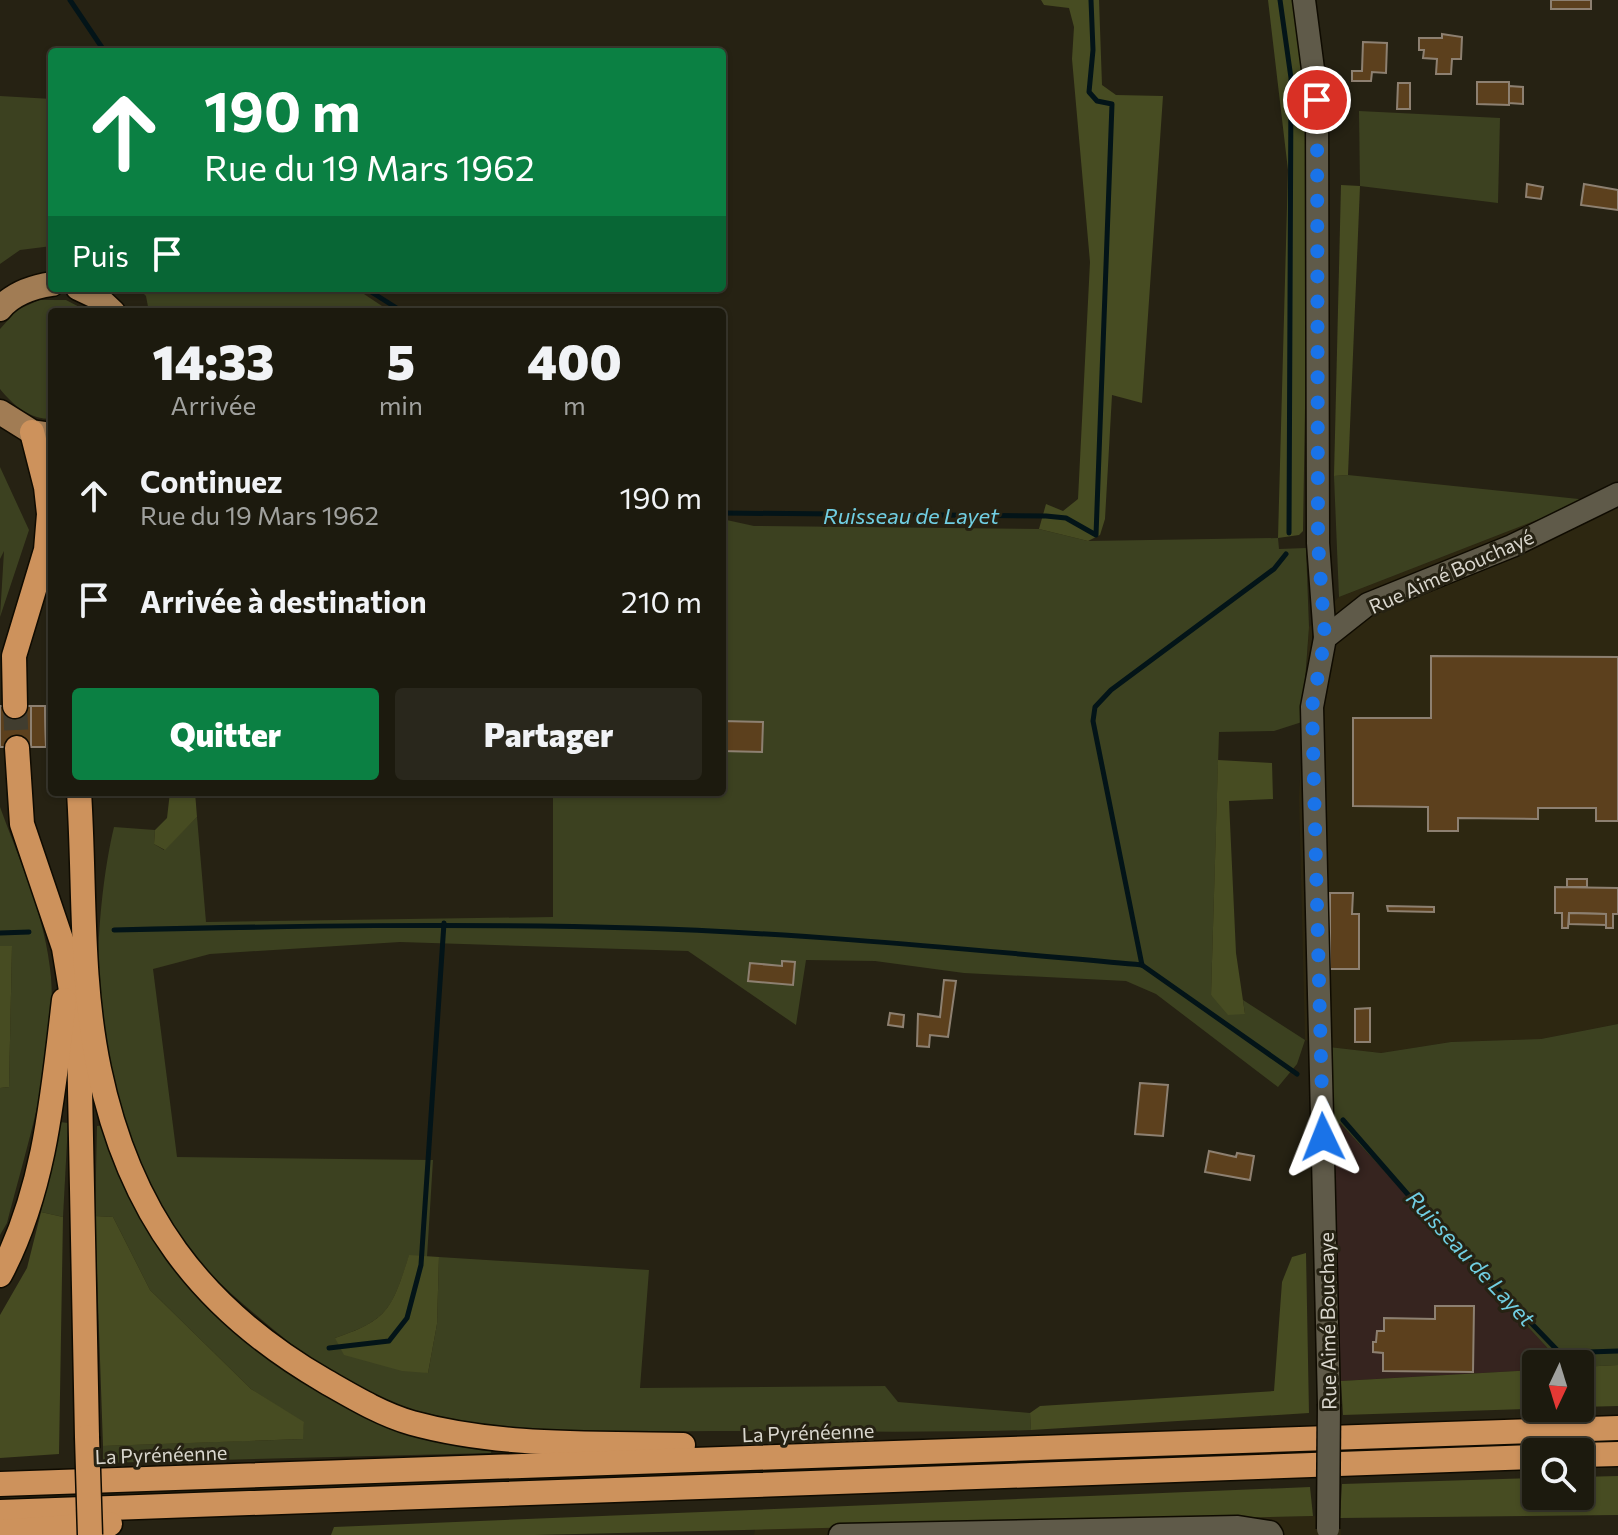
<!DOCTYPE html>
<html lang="fr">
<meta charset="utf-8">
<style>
body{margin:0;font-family:Commissioner,sans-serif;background:#29271c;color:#f1f3f6;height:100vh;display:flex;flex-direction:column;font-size:30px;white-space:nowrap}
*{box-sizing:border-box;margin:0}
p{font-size:26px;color:#a0a19e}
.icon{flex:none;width:44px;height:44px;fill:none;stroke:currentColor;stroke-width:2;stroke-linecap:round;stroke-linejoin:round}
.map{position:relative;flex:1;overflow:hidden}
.drawer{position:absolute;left:48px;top:308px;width:678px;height:488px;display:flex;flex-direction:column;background:#1c1a0e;border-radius:8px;box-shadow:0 2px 6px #0004,0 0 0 2px #3a382e}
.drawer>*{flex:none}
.hud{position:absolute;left:48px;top:48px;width:678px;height:244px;border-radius:8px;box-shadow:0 2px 6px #0004,0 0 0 2px #3a382e;background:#0b8043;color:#fff;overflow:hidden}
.needle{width:52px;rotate:184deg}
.fabs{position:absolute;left:1522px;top:1350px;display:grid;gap:16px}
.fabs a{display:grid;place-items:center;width:72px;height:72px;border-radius:8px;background:#1c1a0e;box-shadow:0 2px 6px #0004,0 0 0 2px #3a382e;font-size:40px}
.pin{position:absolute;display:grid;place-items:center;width:68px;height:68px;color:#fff;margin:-34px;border:4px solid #fff;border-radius:50%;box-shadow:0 2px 8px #0007}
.me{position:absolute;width:88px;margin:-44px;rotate:358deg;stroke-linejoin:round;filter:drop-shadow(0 0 6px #0008)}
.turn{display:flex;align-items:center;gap:28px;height:168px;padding:0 24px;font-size:36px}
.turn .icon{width:104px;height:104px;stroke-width:2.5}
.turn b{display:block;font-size:56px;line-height:68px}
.then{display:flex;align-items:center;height:76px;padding:0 24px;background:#0003;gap:16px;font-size:30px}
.eta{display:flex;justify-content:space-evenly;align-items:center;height:136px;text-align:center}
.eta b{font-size:48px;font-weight:800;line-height:56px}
.button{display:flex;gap:16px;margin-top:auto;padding:16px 24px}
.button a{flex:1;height:92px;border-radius:8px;background:#0b8043;color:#fff;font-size:32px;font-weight:800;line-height:92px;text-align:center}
.button a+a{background:#29271c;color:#f1f3f6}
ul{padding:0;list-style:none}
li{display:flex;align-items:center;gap:24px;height:104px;padding:0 24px}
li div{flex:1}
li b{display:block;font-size:30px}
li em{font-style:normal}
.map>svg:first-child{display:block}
.commercial{fill:#36241f}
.built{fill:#2d2711}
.green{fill:#3c4120}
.forest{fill:#474c22}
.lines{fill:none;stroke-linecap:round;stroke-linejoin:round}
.stream{stroke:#031418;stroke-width:5}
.building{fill:#5c401d;stroke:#8d8071;stroke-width:2}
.highway-tunnel{stroke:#413d2f;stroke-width:24;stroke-dasharray:24 12;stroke-linecap:butt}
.minor-casing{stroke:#0f0b01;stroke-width:25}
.major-casing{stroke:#0f0b01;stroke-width:27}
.highway-casing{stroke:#0f0b01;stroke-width:27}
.minor{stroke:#5f5a49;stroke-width:22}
.major{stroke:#a17c54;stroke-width:24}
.highway{stroke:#cd925c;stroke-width:24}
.minor-bridge-casing{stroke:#0f0b01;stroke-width:25;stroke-linecap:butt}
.highway-bridge-casing{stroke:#0f0b01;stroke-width:27;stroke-linecap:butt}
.minor-bridge{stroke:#5f5a49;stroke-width:22}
.highway-bridge{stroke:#cd925c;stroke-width:24}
.route{stroke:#1a73e8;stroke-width:14;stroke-dasharray:0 25.2}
.labels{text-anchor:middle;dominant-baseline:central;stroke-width:6;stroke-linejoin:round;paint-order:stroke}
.street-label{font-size:20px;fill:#dad7ce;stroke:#262213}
.water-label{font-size:22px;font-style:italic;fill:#70cee2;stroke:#262213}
</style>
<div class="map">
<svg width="1618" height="1535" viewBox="0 0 1618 1535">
<rect width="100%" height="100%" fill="#262213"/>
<!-- commercial -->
<path class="commercial" d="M1340,1123L1554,1355L1555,1364H1536V1370L1341,1381L1333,1132Z"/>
<!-- built -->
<g class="built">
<path d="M1588,500L1618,502V1024L1541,1039L1451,1042L1381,1053L1329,1047L1305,1040L1299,797L1309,627L1339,597Z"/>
<path d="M1313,1516L1340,1518L1341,1535H754L755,1529Z"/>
</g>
<!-- green -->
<g class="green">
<path d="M0,96L52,99V246L20,250L0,264Z"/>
<path d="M1359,111L1500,118L1498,203L1360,186Z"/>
<path d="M138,288H355L391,312H149L146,296Z"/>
<path d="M39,300H66L89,312H52V419C29,419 14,406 0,389V329L17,310Z"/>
<path d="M0,467L29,530L0,617L4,551L0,559Z"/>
<path d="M1348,475L1588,500L1339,597L1334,476Z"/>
<path d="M722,519L754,526L1039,529L1088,541L1278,538L1279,549L1306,548L1309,627L1302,722L1274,731L1219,732L1211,995L1245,1014L1243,1000L1305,1040L1297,1064L1278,1087L1156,994L1126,981L964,973L875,961L806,960L796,1025L688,951L400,942L210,954L153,969L177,1157L433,1160L427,1257L409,1256C392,1308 389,1320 335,1338L428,1373L437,1324L439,1257L649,1270L640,1388L885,1386L898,1402L1030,1413L1031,1430C926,1433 820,1431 714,1431C613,1431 511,1438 413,1411C360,1396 315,1364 274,1330C244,1305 210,1277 186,1246C142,1188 108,1093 100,1021C94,965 101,881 114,827L155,830L154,844L164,850L197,817L206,922L553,917V792H722Z"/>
<path d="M0,807C20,862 46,918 51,977C57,1054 26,1149 7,1223L0,1235V1088L9,1087L12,947L0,946Z"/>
<path d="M1618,1024V1365L1580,1367V1364H1555L1554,1355L1340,1123L1333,1132L1329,1047L1381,1053L1451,1042L1541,1039Z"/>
<path d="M60,1122L68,1123L63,1217L41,1212Z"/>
<path d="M104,1125L135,1203L286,1365L492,1448L491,1453L103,1463V1446L302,1439L304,1423L251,1389L150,1290L113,1217L95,1216L97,1126Z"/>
</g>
<!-- forest -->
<g class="forest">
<path d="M1041,0H1099L1102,85L1116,95L1163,96L1142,403L1112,395L1105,519L1100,535L1088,541L1039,529L1046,504L1063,511L1078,499L1090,262L1072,59L1074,27L1069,8L1044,5Z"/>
<path d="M1268,0H1297L1310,103L1303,531L1299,535L1278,538L1288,170Z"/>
<path d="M1341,185L1360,186L1348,475L1334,476Z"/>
<path d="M1218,760L1272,763L1273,799L1229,801L1236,953L1245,1014L1228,1015L1211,995Z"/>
<path d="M170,792H195L197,817L165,850L154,844L155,830L167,818Z"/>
<path d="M0,946H12L9,1087L0,1088Z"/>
<path d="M41,1212L63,1217L59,1454L0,1458V1315L27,1268Z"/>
<path d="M95,1216L113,1217L150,1290L251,1389L304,1422L303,1439L103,1446Z"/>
<path d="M1306,1253L1309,1413L1031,1430L1030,1413L1040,1406L1274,1391L1282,1282L1292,1257Z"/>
<path d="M409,1255L439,1257L437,1324L428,1373L402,1371L344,1355L335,1338C389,1320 392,1308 409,1255Z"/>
<path d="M1618,1365V1406L1580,1407V1367Z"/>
<path d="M1536,1370V1408H1556L1343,1415L1341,1381Z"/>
<path d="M1618,1476V1515L1340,1518L1342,1484L1536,1478V1496H1580V1477Z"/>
<path d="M1310,1487L1313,1516L535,1535H331L334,1527Z"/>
</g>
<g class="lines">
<!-- stream -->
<g class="stream">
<path d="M70,0L105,52"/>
<path d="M1280,0L1291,78L1289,533"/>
<path d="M365,288L403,312"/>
<path d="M722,513L1046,516L1066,518L1096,535L1112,104L1097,101L1089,92L1093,50L1091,0"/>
<path d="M114,930C288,926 461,923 635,928C805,933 973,950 1142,965"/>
<path d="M0,933L29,932"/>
<path d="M1142,965L1093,721L1095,707L1111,690L1274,569L1286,554"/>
<path d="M1142,965L1297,1074"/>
<path d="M1343,1120L1411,1198L1560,1353L1618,1351"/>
<path d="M329,1348L389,1341L407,1318L421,1265L444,923"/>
</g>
</g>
<!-- building -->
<g class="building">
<rect x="1551" y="0" width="40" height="9"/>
<path d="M1442,34L1462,37L1461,59H1452L1451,74H1436L1437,59L1423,58L1424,50H1419V38H1442Z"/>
<path d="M1363,42L1387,43L1386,73L1372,72L1371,81H1352V71H1362Z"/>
<path d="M1477,82H1509V105L1477,104Z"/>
<path d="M1398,83H1410V109H1397Z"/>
<path d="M1509,86L1523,87V104L1509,103Z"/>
<path d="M1527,184L1543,187L1541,199L1526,197Z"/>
<path d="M1584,184L1618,190V210L1581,205Z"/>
<path d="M1431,656L1618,657V821H1596V808H1538V819L1458,818V831H1428V807L1353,806V718H1431Z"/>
<rect x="0" y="706" width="31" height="41"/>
<path d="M31,706H45L46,747H31Z"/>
<path d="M45,706H52V747H46Z"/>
<path d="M722,721L763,722L762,752L722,751Z"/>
<rect x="1567" y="879" width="20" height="8"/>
<path d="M1555,887L1618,888V914H1613V928H1606V914L1569,913L1568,928H1562V913H1555Z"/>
<path d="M1330,893H1353L1352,914H1359V969H1330Z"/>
<path d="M1387,906L1434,907V912L1388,911Z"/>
<path d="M1569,913L1606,914V925L1569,924Z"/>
<path d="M782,961L795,962L793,985L748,981L750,963L782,966Z"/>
<path d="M944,980L956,981L948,1037L930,1035L929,1047L917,1046L918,1014L940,1017Z"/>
<path d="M1370,1008V1042H1355V1009Z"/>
<path d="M890,1013L904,1015L903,1027L888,1025Z"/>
<path d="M1140,1083L1168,1085L1163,1136L1135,1134Z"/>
<path d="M1209,1151L1236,1157L1237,1153L1254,1156L1250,1180L1205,1172Z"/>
<path d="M1435,1306H1474L1473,1372L1383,1371V1353L1373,1352V1342H1376L1377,1331H1384V1318L1435,1319Z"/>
</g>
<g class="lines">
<!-- highway-tunnel -->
<path class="highway-tunnel" d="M15,706L17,748"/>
<defs>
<g id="minor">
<path d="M1304,0L1317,100L1318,543L1325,638"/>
<path d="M1329,1404L1312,707L1325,638L1368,604L1512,546L1618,494"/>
<path d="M840,1535L1238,1527L1270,1532L1272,1535"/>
</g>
<g id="major">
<path d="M78,288L97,297L113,312"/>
<path d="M0,309C13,293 32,287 52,284"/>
<path d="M0,412L32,432L52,435"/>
</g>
<g id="highway">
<path d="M15,706L14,656L46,550L49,514L46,487L32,432"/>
<path d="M17,748L22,824L64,948L79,1039L87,1437"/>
<path d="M79,792C85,884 80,979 99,1069C129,1212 199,1308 325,1381C353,1397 381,1414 412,1423C499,1447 593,1443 683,1445"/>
<path d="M0,1275C45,1190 53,1094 64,1000"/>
<path d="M1580,1455L1618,1454"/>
<path d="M0,1484L1618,1428"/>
<path d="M0,1512L1536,1457"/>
<path d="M0,1532L110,1524"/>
</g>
</defs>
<!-- minor casing -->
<use href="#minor" class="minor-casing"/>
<!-- major casing -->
<use href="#major" class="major-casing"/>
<!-- highway casing -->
<use href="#highway" class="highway-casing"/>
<!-- minor -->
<use href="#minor" class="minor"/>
<!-- major -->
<use href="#major" class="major"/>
<!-- highway -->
<use href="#highway" class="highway"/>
<defs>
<path id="minor-bridge" d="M1328,1529L1329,1404"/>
<path id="highway-bridge" d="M87,1437L90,1535"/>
</defs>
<!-- minor-bridge casing -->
<use href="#minor-bridge" class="minor-bridge-casing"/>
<!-- highway-bridge casing -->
<use href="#highway-bridge" class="highway-bridge-casing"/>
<!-- minor-bridge -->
<use href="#minor-bridge" class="minor-bridge"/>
<!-- highway-bridge -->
<use href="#highway-bridge" class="highway-bridge"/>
</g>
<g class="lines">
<!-- route -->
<path class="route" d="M1317,100L1318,543L1325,638L1312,707L1323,1137"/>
</g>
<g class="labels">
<!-- street labels -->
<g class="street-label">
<text transform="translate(1451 571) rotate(-24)">Rue Aimé Bouchayé</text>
<text transform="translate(1327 1321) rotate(-91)">Rue Aimé Bouchaye</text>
<text transform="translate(808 1432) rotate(-2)">La Pyrénéenne</text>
<text transform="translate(161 1454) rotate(-2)">La Pyrénéenne</text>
</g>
<!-- water labels -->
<g class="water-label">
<text x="911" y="515">Ruisseau de Layet</text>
<text transform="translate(1471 1258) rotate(47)">Ruisseau de Layet</text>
</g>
</g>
</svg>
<div class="fabs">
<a><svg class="needle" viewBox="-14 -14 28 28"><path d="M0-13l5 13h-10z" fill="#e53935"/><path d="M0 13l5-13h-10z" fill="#a0a19e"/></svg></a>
<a><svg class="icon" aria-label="search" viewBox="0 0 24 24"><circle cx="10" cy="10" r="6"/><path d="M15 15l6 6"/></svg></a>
</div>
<div class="pin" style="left:1317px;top:100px;background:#d93025"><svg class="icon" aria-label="arrive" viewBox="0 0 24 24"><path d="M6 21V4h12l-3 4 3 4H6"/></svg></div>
<svg class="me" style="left:1323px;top:1137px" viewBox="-20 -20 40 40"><path d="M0-17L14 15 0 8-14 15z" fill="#1a73e8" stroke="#fff" stroke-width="4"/></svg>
<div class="hud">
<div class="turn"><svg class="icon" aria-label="ahead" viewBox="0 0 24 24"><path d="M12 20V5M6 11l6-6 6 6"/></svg><div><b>190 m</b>Rue du 19 Mars 1962</div></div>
<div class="then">Puis<svg class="icon" aria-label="arrive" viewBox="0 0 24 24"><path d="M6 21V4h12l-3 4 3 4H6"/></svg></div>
</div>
<section class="drawer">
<div class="eta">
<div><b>14:33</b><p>Arrivée</p></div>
<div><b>5</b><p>min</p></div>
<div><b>400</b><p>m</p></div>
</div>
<ul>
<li><svg class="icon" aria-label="ahead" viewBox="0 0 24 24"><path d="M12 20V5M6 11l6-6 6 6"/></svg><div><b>Continuez</b><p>Rue du 19 Mars 1962</p></div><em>190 m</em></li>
<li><svg class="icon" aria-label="arrive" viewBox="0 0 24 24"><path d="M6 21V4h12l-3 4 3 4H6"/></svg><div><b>Arrivée à destination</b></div><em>210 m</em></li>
</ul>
<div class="button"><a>Quitter</a><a>Partager</a></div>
</section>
</div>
